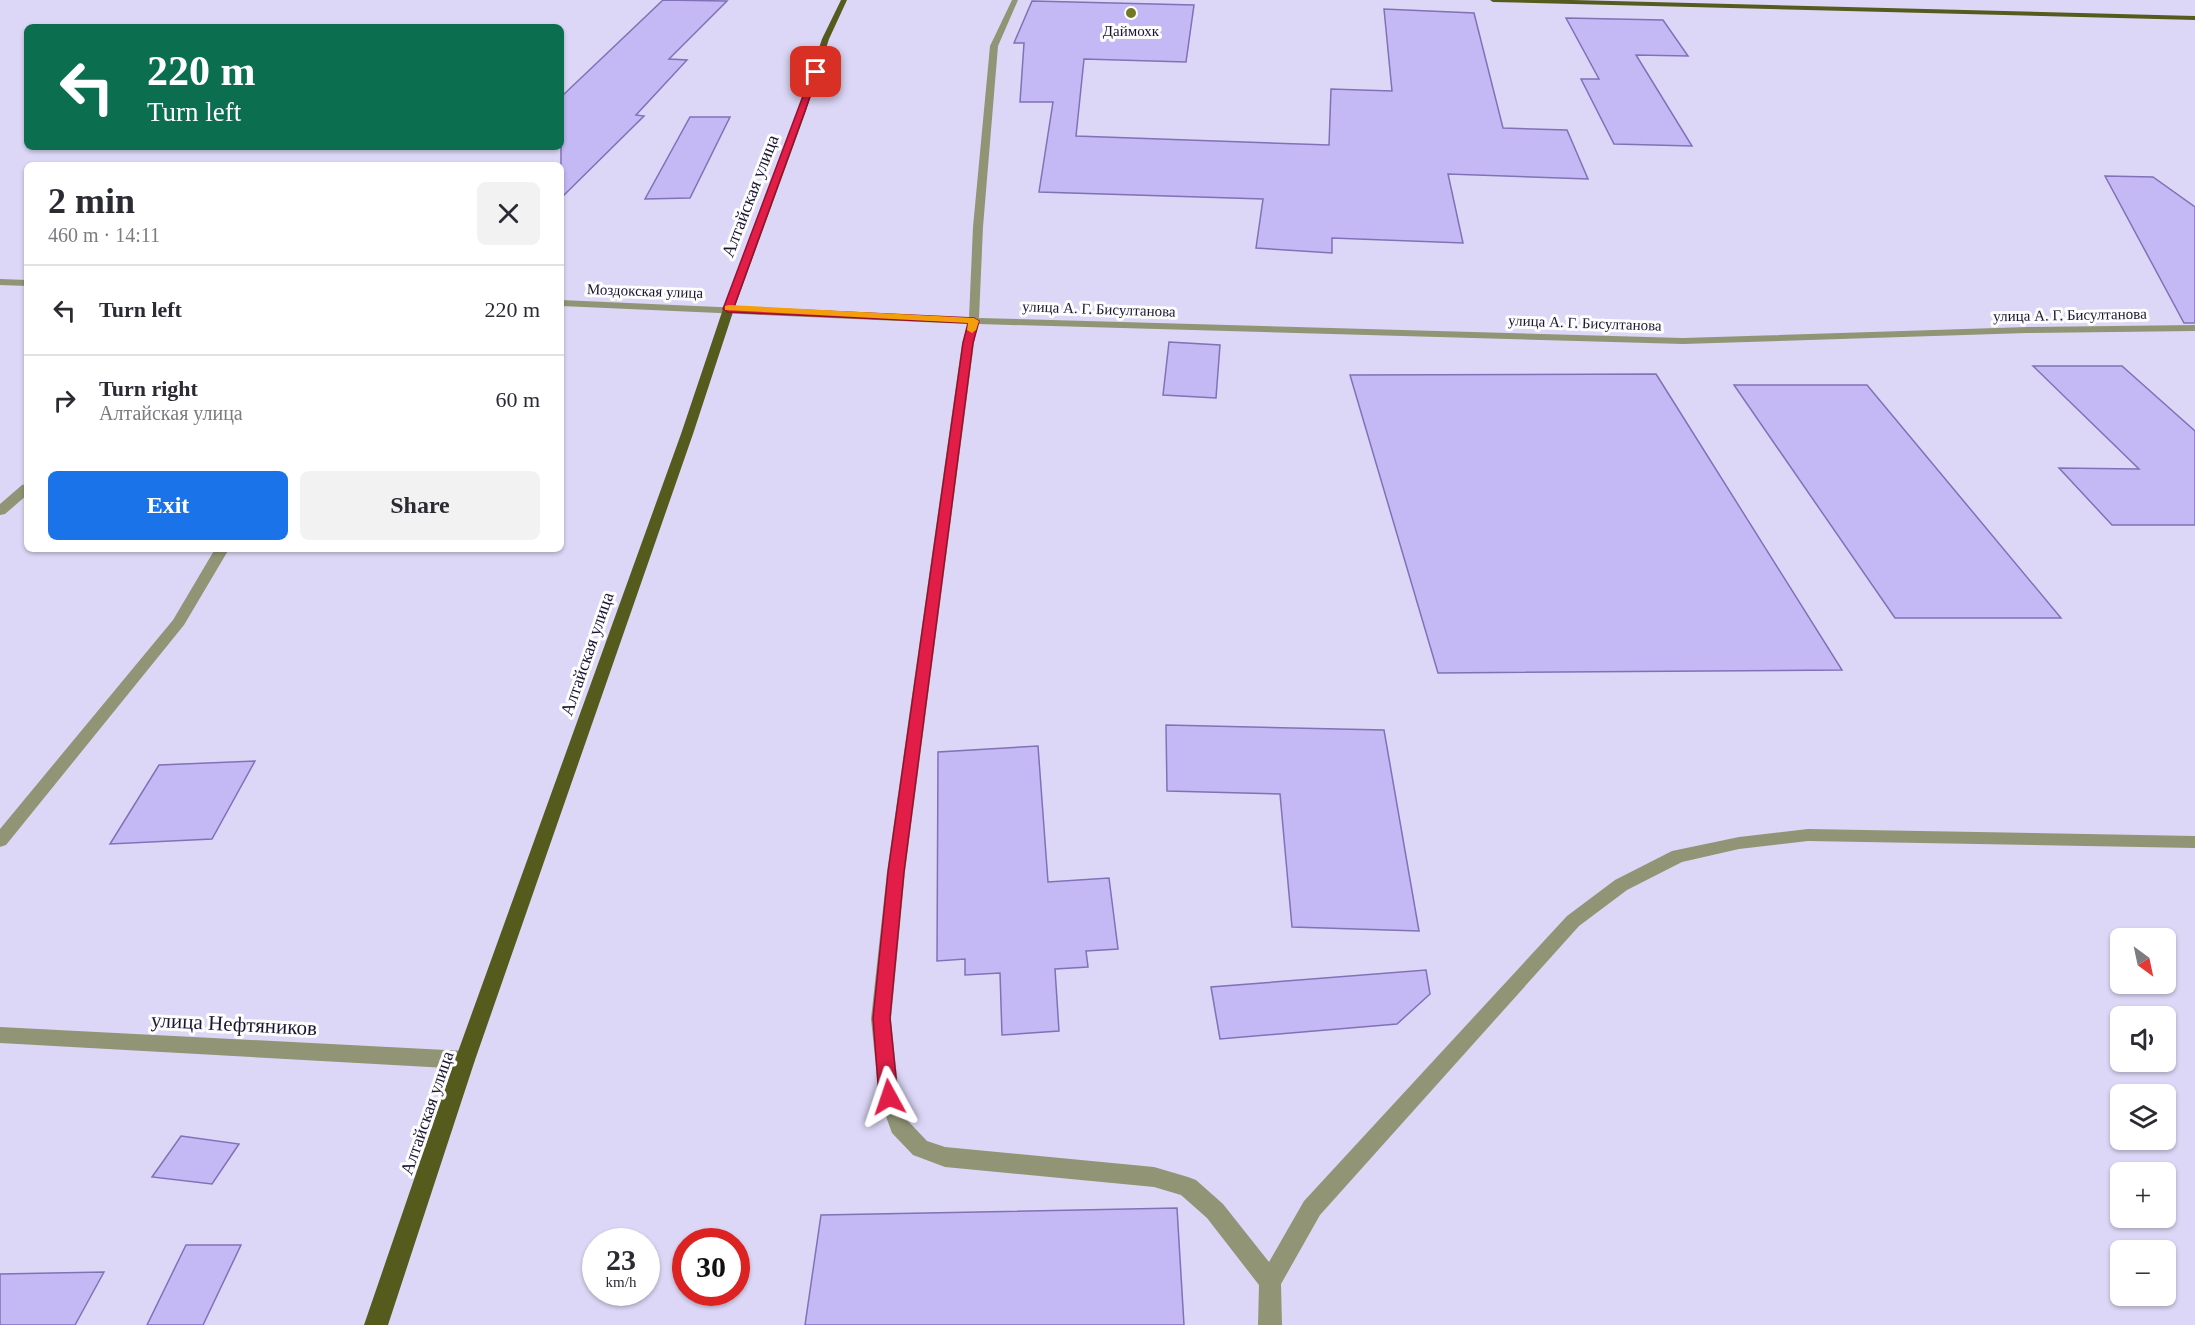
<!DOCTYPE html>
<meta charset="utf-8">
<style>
body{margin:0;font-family:Georgia,serif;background:#f2f2f3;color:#2b2b33;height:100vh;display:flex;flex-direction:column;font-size:22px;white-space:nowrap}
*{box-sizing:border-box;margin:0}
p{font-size:20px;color:#7c7c81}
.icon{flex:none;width:33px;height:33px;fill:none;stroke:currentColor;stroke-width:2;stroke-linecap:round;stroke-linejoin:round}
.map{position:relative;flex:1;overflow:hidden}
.sheet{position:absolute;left:24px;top:162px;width:540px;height:390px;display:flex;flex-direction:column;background:#fff;border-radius:9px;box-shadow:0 2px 4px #0004}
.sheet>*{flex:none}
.guide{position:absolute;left:24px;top:24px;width:540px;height:126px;border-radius:9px;box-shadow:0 2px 4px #0004;background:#0b6e4f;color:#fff;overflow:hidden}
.needle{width:39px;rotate:147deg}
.tools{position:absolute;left:2110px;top:928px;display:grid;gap:12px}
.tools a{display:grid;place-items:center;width:66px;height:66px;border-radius:9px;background:#fff;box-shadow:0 2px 4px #0004;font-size:30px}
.speed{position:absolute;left:582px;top:1228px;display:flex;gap:12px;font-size:30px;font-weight:700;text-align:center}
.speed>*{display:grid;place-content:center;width:78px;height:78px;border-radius:50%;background:#fff;box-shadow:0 2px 4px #0004;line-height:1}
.speed small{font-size:15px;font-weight:400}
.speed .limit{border:9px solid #d22;background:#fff;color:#111}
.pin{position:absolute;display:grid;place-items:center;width:51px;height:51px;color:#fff;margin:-26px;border-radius:12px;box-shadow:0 3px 9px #0006}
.me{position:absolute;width:66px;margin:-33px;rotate:355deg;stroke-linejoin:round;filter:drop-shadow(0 0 4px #0008)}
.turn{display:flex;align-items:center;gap:21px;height:126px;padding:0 24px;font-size:27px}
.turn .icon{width:78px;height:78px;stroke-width:2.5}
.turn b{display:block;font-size:42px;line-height:51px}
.round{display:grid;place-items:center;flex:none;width:63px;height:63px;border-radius:9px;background:#f2f2f3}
.headline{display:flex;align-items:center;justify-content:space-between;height:102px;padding:0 24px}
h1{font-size:36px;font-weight:800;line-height:45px}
.action{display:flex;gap:12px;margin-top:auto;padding:12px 24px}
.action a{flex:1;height:69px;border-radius:9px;background:#1a73e8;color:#fff;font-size:24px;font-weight:800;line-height:69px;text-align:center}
.action a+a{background:#f2f2f3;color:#2b2b33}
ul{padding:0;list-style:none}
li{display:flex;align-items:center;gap:18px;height:90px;padding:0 24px;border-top:2px solid #e1e1e2}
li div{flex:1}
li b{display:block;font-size:22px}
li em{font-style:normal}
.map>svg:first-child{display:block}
.building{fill:#c4b9f4;stroke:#8171b7;stroke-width:1.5}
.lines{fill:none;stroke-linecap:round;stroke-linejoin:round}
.minor{fill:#919576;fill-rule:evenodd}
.major{fill:#555a1d;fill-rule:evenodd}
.route{fill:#e11d48;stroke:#92132f;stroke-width:1.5}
.slow{fill:#f59e0b}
.poi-dot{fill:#737922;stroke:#fdfdfd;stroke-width:2}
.labels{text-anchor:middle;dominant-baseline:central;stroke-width:6;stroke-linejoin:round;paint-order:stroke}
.far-poi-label{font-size:15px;fill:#1c1531;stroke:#fdfdfd}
.far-street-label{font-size:15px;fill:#1c1531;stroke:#fdfdfd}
.street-label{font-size:18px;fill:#1c1531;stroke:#fdfdfd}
.near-street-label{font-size:21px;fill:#1c1531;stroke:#fdfdfd}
</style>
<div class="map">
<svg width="2195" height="1325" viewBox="0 0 2195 1325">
<rect width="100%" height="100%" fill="#dcd7f6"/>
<!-- building -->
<g class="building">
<path d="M663,0L727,1L669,59L687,60L636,115L644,116L561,198V97Z"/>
<path d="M1032,1L1194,5L1186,62L1084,59L1076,136L1329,145L1331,89L1392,91L1384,9L1474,13L1503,128L1567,130L1588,179L1448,174L1463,243L1332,238V253L1256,248L1263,199L1039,192L1053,102H1020L1024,43H1014Z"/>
<path d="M1566,18L1663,20L1688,56L1636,55L1692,146L1614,144L1581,79H1599Z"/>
<path d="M690,117H730L690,198L645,199Z"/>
<path d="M2105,176L2153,177L2195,207V323H2184Z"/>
<path d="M1169,342L1220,345L1216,398L1163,395Z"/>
<path d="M2033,366H2122L2195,431V525H2112L2059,468L2139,469Z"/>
<path d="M1656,374L1842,670L1438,673L1350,375Z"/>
<path d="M1734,385H1867L2061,618H1895Z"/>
<path d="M1166,725L1384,730L1419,931L1292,927L1280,794L1167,791Z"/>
<path d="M1038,746L1048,882L1109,878L1118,949L1086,951L1088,967L1055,969L1059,1031L1002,1035L1000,973L965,975V959L937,961L938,752Z"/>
<path d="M255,761L212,839L110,844L159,765Z"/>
<path d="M1426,970L1430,994L1397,1024L1220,1039L1211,987Z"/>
<path d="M181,1136L239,1144L212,1184L152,1177Z"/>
<path d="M1177,1208L1184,1325H805L821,1215Z"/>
<path d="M186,1245H241L203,1325H147Z"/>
<path d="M104,1272L75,1325H0V1274Z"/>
</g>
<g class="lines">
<!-- minor -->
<g class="minor">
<path d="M1012,0H1018L998,46L983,227L979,318L1683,338L2027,327L2195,325V331L2027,333L1683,344L978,324L974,343L905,872L891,1019L899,1097L908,1121L927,1141L945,1147L1154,1167L1188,1177L1196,1180L1223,1204L1269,1262L1304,1201L1567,916L1615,880L1672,851L1739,837L1808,829L2195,836V848L1808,841L1739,849L1682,862L1627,890L1579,926L1320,1215L1281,1284L1282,1325H1258L1259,1285L1207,1218L1181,1195L1154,1187L945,1167L913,1155L892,1133L879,1097L871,1019L887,872L962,343L968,324L561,306V300L969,318L973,227L990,46Z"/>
<path d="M0,279L27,280V286L0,285Z"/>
<path d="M27,484V495L5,514L0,515V504L22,485Z"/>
<path d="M215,549H229L184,625L6,845L0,847V829L173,620Z"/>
<path d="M0,1027L465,1051L472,1054L475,1060L472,1066L465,1069L0,1043Z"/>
</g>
<!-- major -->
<g class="major">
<path d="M841,0H847L829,39L806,111L733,312L693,434L475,1060L388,1325H364L455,1060L681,434L722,312L798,111L822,39Z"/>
<path d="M1490,0H1572L2195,16V20L1493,2Z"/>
</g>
</g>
<!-- route -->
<path class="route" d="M816,70L819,72L734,307L974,318L979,321L973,343L904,872L890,1018L898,1097L895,1103L889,1105L882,1103L879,1097L873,1018L888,872L963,343L968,323L728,312L723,309L812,72Z"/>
<!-- slow -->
<path class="slow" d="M729,305L974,318L979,321L976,330L972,333L967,330L968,323L725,310V306Z"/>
<!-- markers -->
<circle class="poi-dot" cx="1131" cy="13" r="6"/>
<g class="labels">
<!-- far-poi labels -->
<g class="far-poi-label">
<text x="1131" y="31">Даймохк</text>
</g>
<!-- far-street labels -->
<g class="far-street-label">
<text transform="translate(645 291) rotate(2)">Моздокская улица</text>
<text transform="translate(1099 309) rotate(2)">улица А. Г. Бисултанова</text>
<text transform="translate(2070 315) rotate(-1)">улица А. Г. Бисултанова</text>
<text transform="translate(1585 323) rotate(2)">улица А. Г. Бисултанова</text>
</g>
<!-- street labels -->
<g class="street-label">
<text transform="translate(750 196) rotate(-69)">Алтайская улица</text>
<text transform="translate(587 654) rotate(-71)">Алтайская улица</text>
<text transform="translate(427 1113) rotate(-71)">Алтайская улица</text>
</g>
<!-- near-street labels -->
<g class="near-street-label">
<text transform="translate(234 1024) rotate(3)">улица Нефтяников</text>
</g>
</g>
</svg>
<div class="tools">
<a><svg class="needle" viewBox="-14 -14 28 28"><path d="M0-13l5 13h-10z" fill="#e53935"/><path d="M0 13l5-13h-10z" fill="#7c7c81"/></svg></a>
<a><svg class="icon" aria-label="sound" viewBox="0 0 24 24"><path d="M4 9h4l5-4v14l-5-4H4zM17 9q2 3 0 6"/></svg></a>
<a><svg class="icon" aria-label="layers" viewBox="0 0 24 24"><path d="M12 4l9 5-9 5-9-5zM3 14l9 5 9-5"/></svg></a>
<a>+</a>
<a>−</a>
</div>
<div class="speed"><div>23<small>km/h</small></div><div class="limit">30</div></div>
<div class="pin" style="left:816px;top:72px;background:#d93025"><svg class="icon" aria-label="arrive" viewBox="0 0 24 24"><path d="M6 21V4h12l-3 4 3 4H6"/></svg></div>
<svg class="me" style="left:889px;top:1097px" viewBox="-20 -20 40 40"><path d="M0-17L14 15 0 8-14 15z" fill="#e11d48" stroke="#fff" stroke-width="4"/></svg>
<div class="guide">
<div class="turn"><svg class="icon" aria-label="left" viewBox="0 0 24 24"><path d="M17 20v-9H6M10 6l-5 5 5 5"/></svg><div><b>220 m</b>Turn left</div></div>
</div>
<section class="sheet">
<div class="headline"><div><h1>2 min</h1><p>460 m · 14:11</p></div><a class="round"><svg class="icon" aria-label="close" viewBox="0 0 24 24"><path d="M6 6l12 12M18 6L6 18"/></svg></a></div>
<ul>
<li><svg class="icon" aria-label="left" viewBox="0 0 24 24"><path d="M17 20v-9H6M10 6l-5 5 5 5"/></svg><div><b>Turn left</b></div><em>220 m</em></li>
<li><svg class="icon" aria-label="right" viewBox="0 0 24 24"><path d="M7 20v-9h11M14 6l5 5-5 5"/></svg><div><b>Turn right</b><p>Алтайская улица</p></div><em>60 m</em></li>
</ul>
<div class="action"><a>Exit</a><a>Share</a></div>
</section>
</div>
